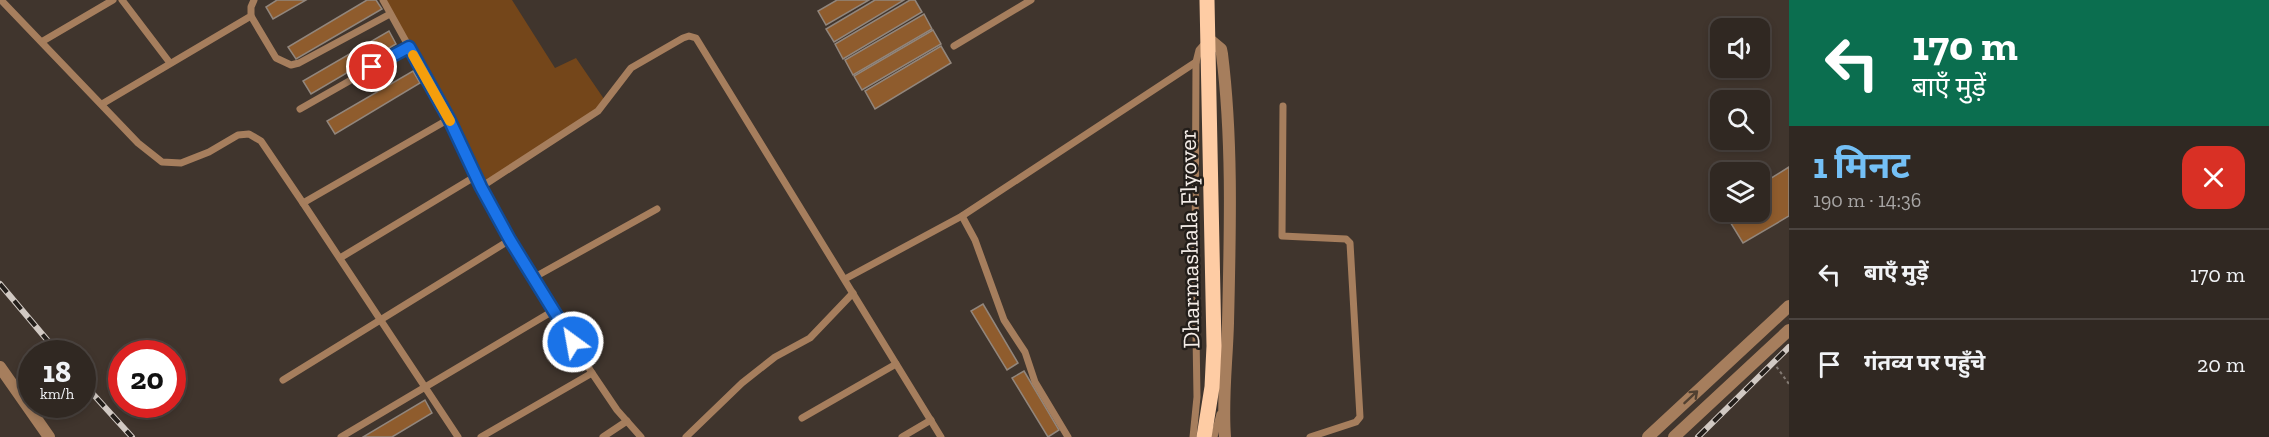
<!DOCTYPE html>
<html lang="hi">
<meta charset="utf-8">
<style>
body{margin:0;font-family:"Zilla Slab","Noto Sans Devanagari",serif;background:#38302a;color:#f1f3f6;height:100vh;display:flex;flex-direction:column;font-size:22px;white-space:nowrap}
*{box-sizing:border-box;margin:0}
p{font-size:20px;color:#a8a6a5}
.icon{flex:none;width:33px;height:33px;fill:none;stroke:currentColor;stroke-width:2;stroke-linecap:round;stroke-linejoin:round}
.map{position:relative;flex:1;overflow:hidden}
.details{display:flex;flex-direction:column;background:#302822;width:480px}
.details>*{flex:none}
.guide{background:#0b6e4f;color:#fff;overflow:hidden}
.controls{position:absolute;left:1710px;top:18px;display:grid;gap:12px}
.controls a{display:grid;place-items:center;width:60px;height:60px;border-radius:12px;background:#302822;box-shadow:0 3px 9px #0003,0 0 0 2px #4b4440;font-size:30px}
.speed{position:absolute;left:18px;top:340px;display:flex;gap:12px;font-size:30px;font-weight:700;text-align:center}
.speed>*{display:grid;place-content:center;width:78px;height:78px;border-radius:50%;background:#302822;box-shadow:0 3px 9px #0003,0 0 0 2px #4b4440;line-height:1}
.speed small{font-size:15px;font-weight:400}
.speed .limit{border:9px solid #d22;background:#fff;color:#111}
.pin{position:absolute;display:grid;place-items:center;width:51px;height:51px;color:#fff;margin:-26px;border:3px solid #fff;border-radius:50%;box-shadow:0 2px 6px #0007}
.me{position:absolute;width:66px;margin:-33px;rotate:328deg;stroke-linejoin:round;filter:drop-shadow(0 0 4px #0008)}
.turn{display:flex;align-items:center;gap:21px;height:126px;padding:0 24px;font-size:27px}
.turn .icon{width:78px;height:78px;stroke-width:2.5}
.turn b{display:block;font-size:42px;line-height:51px}
.round{display:grid;place-items:center;flex:none;width:63px;height:63px;border-radius:18px;background:#38302a}
.summary{display:flex;align-items:center;justify-content:space-between;height:102px;padding:0 24px}
h1{font-size:36px;font-weight:700;line-height:45px;color:#74c0f6}
ul{padding:0;list-style:none}
li{display:flex;align-items:center;gap:18px;height:90px;padding:0 24px;border-top:2px solid #4b4440}
li div{flex:1}
li b{display:block;font-size:22px}
li em{font-style:normal}
main{display:flex;flex:1;min-height:0}
.map>svg:first-child{display:block}
.green{fill:#74461a}
.building{fill:#8f5c2d;stroke:#92867c;stroke-width:1.5}
.lines{fill:none;stroke-linecap:round;stroke-linejoin:round}
.path{stroke:#837a73;stroke-width:2;stroke-dasharray:3 3;stroke-linecap:butt}
.service{stroke:#a67e5d;stroke-width:7}
.minor{stroke:#a67e5d;stroke-width:12}
.tertiary{stroke:#a67e5d;stroke-width:12}
.primary{stroke:#fecca4;stroke-width:15}
.rail-casing{stroke:#d1c9c3;stroke-width:6}
.rail{stroke:#231e1a;stroke-width:4;stroke-dasharray:11;stroke-linecap:butt}
.oneway{stroke:#514031}
.route-casing{stroke:#114b97;stroke-width:15}
.route{stroke:#1a73e8;stroke-width:10}
.slow{stroke:#f59e0b;stroke-width:10}
.labels{text-anchor:middle;dominant-baseline:central;stroke-width:5;stroke-linejoin:round;paint-order:stroke}
.street-label{font-size:24px;fill:#f4ede8;stroke:#231e1a}
</style>
<main>
<div class="map">
<svg width="1789" height="437" viewBox="0 0 1789 437">
<rect width="100%" height="100%" fill="#40352d"/>
<!-- green -->
<path class="green" d="M385,0H512L555,68L576,58L604,99L598,111L480,184Z"/>
<!-- building -->
<g class="building">
<path d="M277,0H306L273,19L266,7Z"/>
<path d="M367,0H376L382,9L296,59L288,47Z"/>
<path d="M837,0H869L826,25L818,11Z"/>
<path d="M875,0H904L834,42L826,29Z"/>
<path d="M910,0H915L922,12L843,59L835,44Z"/>
<path d="M924,14L932,29L853,75L845,60Z"/>
<path d="M933,30L941,44L862,90L854,76Z"/>
<path d="M389,31L396,44L311,94L303,81Z"/>
<path d="M941,46L951,63L875,109L865,91Z"/>
<path d="M413,71L420,83L335,134L327,121Z"/>
<path d="M1789,167V216L1743,243L1724,212H1760V185Z"/>
<path d="M983,304L1018,363L1007,370L971,311Z"/>
<path d="M1024,371L1059,430L1048,437L1012,378Z"/>
<path d="M425,400L432,413L392,437H363Z"/>
</g>
<g class="lines">
<!-- path -->
<path class="path" d="M1773,362L1789,384"/>
<!-- service -->
<g class="service">
<path d="M1,0L138,143L162,162L181,163L209,152L238,135L249,134L261,141L303,203L449,119"/>
<path d="M122,0L170,63"/>
<path d="M383,0L449,119L481,187L533,278L592,373L617,410L641,437"/>
<path d="M251,16L276,58L291,65L299,63L390,14"/>
<path d="M43,41L113,0"/>
<path d="M954,46L1031,0"/>
<path d="M102,104L251,16V7L254,0"/>
<path d="M1283,106L1282,236L1346,239L1350,243L1360,417L1356,422L1310,437"/>
<path d="M300,109L409,47"/>
<path d="M481,187L598,111L631,68L683,38L689,36L696,38L941,437"/>
<path d="M303,203L458,437"/>
<path d="M962,216L975,240L1004,320L1025,352L1035,382L1068,437"/>
<path d="M340,258L476,176"/>
<path d="M533,278L657,209"/>
<path d="M845,279L962,216L1196,62"/>
<path d="M283,380L510,240"/>
<path d="M802,418L896,364"/>
<path d="M341,437L553,311"/>
<path d="M481,437L592,373"/>
<path d="M603,437L627,421"/>
<path d="M686,437L742,383L775,357L810,338L853,293"/>
<path d="M902,437L931,420"/>
<path d="M1193,437L1197,397L1195,271L1196,62L1199,50L1207,41"/>
<path d="M1214,437L1220,414"/>
</g>
<!-- minor -->
<path class="minor" d="M0,367L49,437"/>
<!-- tertiary -->
<g class="tertiary">
<path d="M1209,39L1221,49L1222,54C1233,143 1230,234 1228,323C1227,361 1222,399 1225,437"/>
<path d="M1648,437L1789,306"/>
<path d="M1674,437L1789,330"/>
</g>
<!-- primary -->
<path class="primary" d="M1204,437L1212,387L1214,346L1207,0"/>
<defs>
<g id="rail">
<path d="M0,284L59,354"/>
<path d="M82,382L132,437"/>
<path d="M1698,437L1789,347"/>
</g>
</defs>
<!-- rail casing -->
<use href="#rail" class="rail-casing"/>
<!-- rail -->
<use href="#rail" class="rail"/>
</g>
<!-- one-way arrows -->
<defs><path id="oneway-shaft" d="M-6 0H5M1.5-3L5.5 0L1.5 3" fill="none" stroke-width="1.6" stroke-linecap="round" stroke-linejoin="round" transform="scale(1.5)"/></defs>
<use class="oneway" href="#oneway-shaft" transform="translate(1691 397) rotate(-43)"/>
<g class="lines">
<defs>
<path id="route" d="M372,67L409,47L449,119L481,187L510,240L573,342"/>
</defs>
<!-- route casing -->
<use href="#route" class="route-casing"/>
<!-- route -->
<use href="#route" class="route"/>
<!-- slow -->
<path class="slow" d="M413,55L450,121"/>
</g>
<g class="labels">
<!-- street labels -->
<g class="street-label">
<text transform="translate(1189 239) rotate(-91)">Dharmashala Flyover</text>
</g>
</g>
</svg>
<div class="controls">
<a><svg class="icon" aria-label="sound" viewBox="0 0 24 24"><path d="M4 9h4l5-4v14l-5-4H4zM17 9q2 3 0 6"/></svg></a>
<a><svg class="icon" aria-label="search" viewBox="0 0 24 24"><circle cx="10" cy="10" r="6"/><path d="M15 15l6 6"/></svg></a>
<a><svg class="icon" aria-label="layers" viewBox="0 0 24 24"><path d="M12 4l9 5-9 5-9-5zM3 14l9 5 9-5"/></svg></a>
</div>
<div class="speed"><div>18<small>km/h</small></div><div class="limit">20</div></div>
<div class="pin" style="left:372px;top:67px;background:#d93025"><svg class="icon" aria-label="arrive" viewBox="0 0 24 24"><path d="M6 21V4h12l-3 4 3 4H6"/></svg></div>
<svg class="me" style="left:573px;top:342px" viewBox="-20 -20 40 40"><circle r="17" fill="#1a73e8" stroke="#fff" stroke-width="3"/><path d="M0-11L8 9 0 5-8 9z" fill="#fff"/></svg>
</div>
<section class="details">
<div class="guide">
<div class="turn"><svg class="icon" aria-label="left" viewBox="0 0 24 24"><path d="M17 20v-9H6M10 6l-5 5 5 5"/></svg><div><b>170 m</b>बाएँ मुड़ें</div></div>
</div>
<div class="summary"><div><h1>1 मिनट</h1><p>190 m · 14:36</p></div><a class="round" style="background:#d93025;color:#fff"><svg class="icon" aria-label="close" viewBox="0 0 24 24"><path d="M6 6l12 12M18 6L6 18"/></svg></a></div>
<ul>
<li><svg class="icon" aria-label="left" viewBox="0 0 24 24"><path d="M17 20v-9H6M10 6l-5 5 5 5"/></svg><div><b>बाएँ मुड़ें</b></div><em>170 m</em></li>
<li><svg class="icon" aria-label="arrive" viewBox="0 0 24 24"><path d="M6 21V4h12l-3 4 3 4H6"/></svg><div><b>गंतव्य पर पहुँचे</b></div><em>20 m</em></li>
</ul>
</section>
</main>
